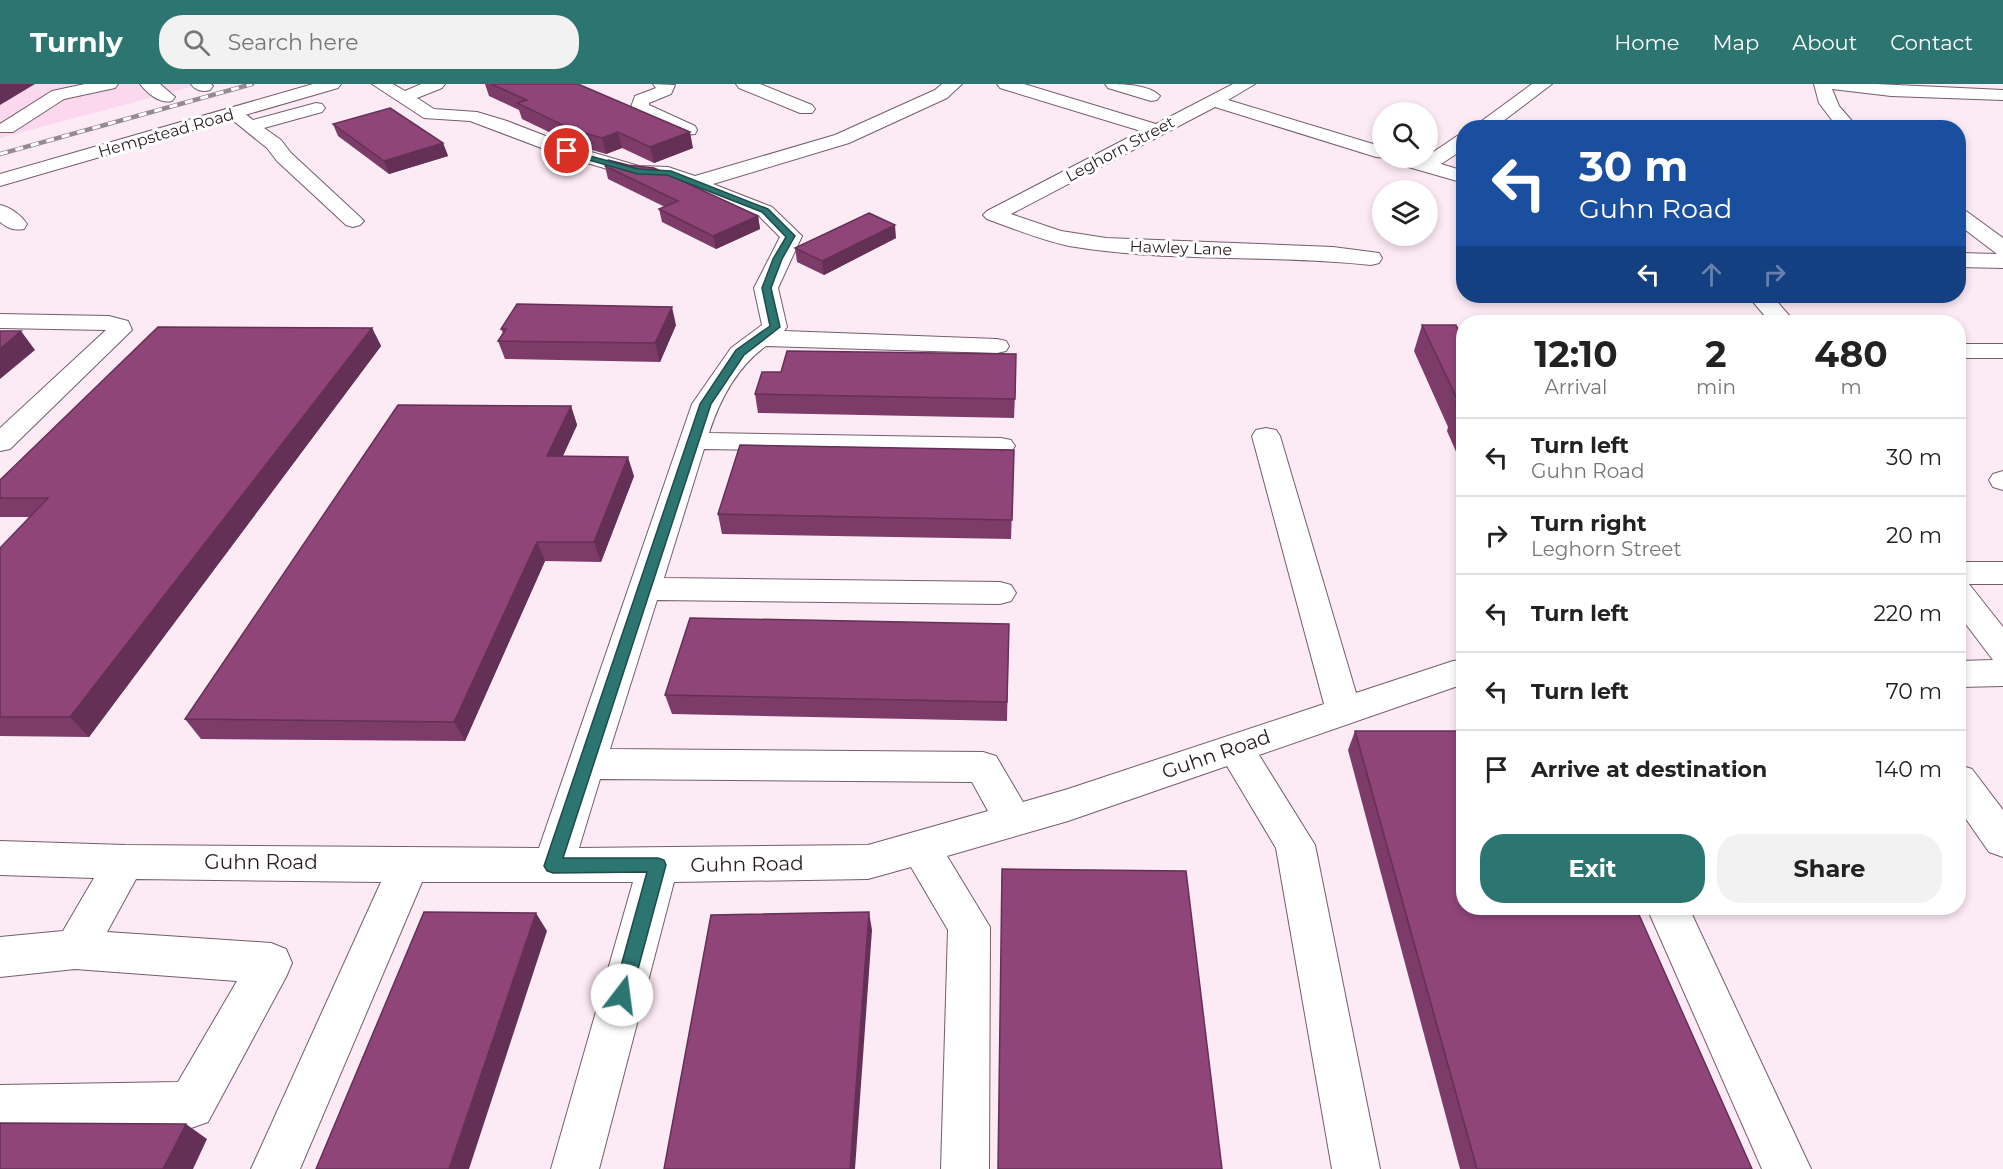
<!DOCTYPE html>
<style>
body{margin:0;font-family:Montserrat,sans-serif;background:#f2f2f2;color:#222;height:100vh;display:flex;flex-direction:column;font-size:22px;white-space:nowrap}
*{box-sizing:border-box;margin:0}
p{font-size:20px;color:#767676}
.icon{flex:none;width:33px;height:33px;fill:none;stroke:currentColor;stroke-width:2;stroke-linecap:round;stroke-linejoin:round}
.map{position:relative;flex:1;overflow:hidden}
.sheet{position:absolute;left:1456px;top:231px;width:510px;height:600px;display:flex;flex-direction:column;background:#fff;border-radius:24px;box-shadow:0 3px 9px #0003}
.sheet>*{flex:none}
.banner{position:absolute;left:1456px;top:36px;width:510px;height:183px;border-radius:24px;box-shadow:0 3px 9px #0003;background:#1a4fa0;color:#fff;overflow:hidden}
.fabs{position:absolute;left:1372px;top:18px;display:grid;gap:12px}
.fabs a{display:grid;place-items:center;width:66px;height:66px;border-radius:50%;background:#fff;box-shadow:0 3px 9px #0003;font-size:30px}
.pin{position:absolute;display:grid;place-items:center;width:51px;height:51px;color:#fff;margin:-26px;border:3px solid #fff;border-radius:50%;box-shadow:0 2px 6px #0007}
.me{position:absolute;width:66px;margin:-33px;rotate:15deg;stroke-linejoin:round;filter:drop-shadow(0 0 4px #0008)}
.turn{display:flex;align-items:center;gap:21px;height:126px;padding:0 24px;font-size:27px}
.turn .icon{width:78px;height:78px;stroke-width:2.5}
.turn b{display:block;font-size:42px;line-height:51px}
.lanes{display:flex;align-items:center;height:57px;padding:0 24px;background:#0003;justify-content:center;gap:30px;direction:ltr}
.lanes .off{opacity:.35}
.eta{display:flex;justify-content:space-evenly;align-items:center;height:102px;text-align:center}
.eta b{font-size:36px;font-weight:700;line-height:42px}
.primary-button{display:flex;gap:12px;margin-top:auto;padding:12px 24px}
.primary-button a{flex:1;height:69px;border-radius:24px;background:#2d7571;color:#fff;font-size:24px;font-weight:700;line-height:69px;text-align:center}
.primary-button a+a{background:#f2f2f2;color:#222}
ul{padding:0;list-style:none}
li{display:flex;align-items:center;gap:18px;height:78px;padding:0 24px;border-top:2px solid #e0e0e0}
li div{flex:1}
li b{display:block;font-size:22px}
li em{font-style:normal}
header{display:flex;align-items:center;gap:36px;box-sizing:border-box;height:84px;padding:0 30px;background:#2d7571;color:#fff}
header strong{font-size:28px}
nav{display:flex;gap:33px;margin-inline-start:auto;font-size:21px}
.search{width:420px;height:54px;background:#f2f2f2;display:flex;align-items:center;gap:15px;box-sizing:border-box;padding:0 21px;border-radius:24px;color:#767676;font-size:22px}
.map>svg:first-child{display:block}
.built{fill:#fbd8ee}
.lines{fill:none;stroke-linecap:round;stroke-linejoin:round}
.minor-casing{stroke:#755d6c;stroke-width:2}
.major-casing{stroke:#755d6c;stroke-width:2}
.minor{fill:#fff;fill-rule:evenodd}
.major{fill:#fff;fill-rule:evenodd}
.rail-casing{stroke:#978992;stroke-width:4.5}
.rail{stroke:#fff;stroke-width:3;stroke-dasharray:8;stroke-linecap:butt}
.wall{fill:#7c3b68}
.shaded-wall{fill:#653055}
.building{fill:#904579;stroke:#653055;stroke-width:1.5}
.route{fill:#2d7571;stroke:#1d4c49;stroke-width:1.5}
.labels{text-anchor:middle;dominant-baseline:central;stroke-width:6;stroke-linejoin:round;paint-order:stroke}
.far-street-label{font-size:16px;fill:#261c22;stroke:#fff}
.street-label{font-size:20px;fill:#261c22;stroke:#fff}
</style>
<header>
<strong>Turnly</strong>
<div class="search"><svg class="icon" aria-label="search" viewBox="0 0 24 24"><circle cx="10" cy="10" r="6"/><path d="M15 15l6 6"/></svg>Search here</div>
<nav><a>Home</a><a>Map</a><a>About</a><a>Contact</a></nav>
</header>
<div class="map">
<svg width="2003" height="1085" viewBox="0 0 2003 1085">
<rect width="100%" height="100%" fill="#fceaf5"/>
<!-- built -->
<path class="built" d="M0,0H202L0,54Z"/>
<g class="lines">
<defs>
<g id="minor">
<path d="M85,0H118L115,4L64,15L13,48H0V40L52,7Z"/>
<path d="M140,0H160L175,13L172,17C160,20 148,10 140,0Z"/>
<path d="M191,0H211L213,2L210,6C203,8 196,7 191,0Z"/>
<path d="M372,0H393L405,7L421,0H445L442,4L417,14L434,25L477,28L507,37L574,63L639,82L668,83L695,92L835,51L935,6L942,0H962L947,14L849,59L713,100L772,123L802,152L778,204L787,243L784,247L997,255L1006,257L1009,262L1006,267L997,269L766,262C737,283 720,315 709,349L1001,354L1011,356L1015,362L1011,368L1001,370L704,365L664,494L1000,498L1011,501L1016,509L1011,517L1000,520L657,516L610,665L983,668L996,672L1023,718L1068,705L1324,620L1252,352L1256,346L1266,344L1276,346L1280,352L1356,609L1453,577L1464,576V602L1455,603L1259,671L1315,761L1380,1085H1332L1276,764L1227,682L1068,737L947,772L990,843L989,1085H941L948,846L911,783L868,795L674,798L599,1085H551L633,798H422L300,1085H251L381,798L136,795L107,848L271,859L286,865L292,879L286,893L208,1038L191,1044L0,1049V1001L178,998L237,897L75,885L0,893V853L63,847L94,794L0,791V757L125,761L539,764L692,320L731,264L762,241L754,204L780,153L758,131L665,95L631,92L560,71L470,37L424,34ZM600,695L972,698L988,727L868,761L579,764Z"/>
<path d="M653,0L675,1L671,10L649,19V21L695,42L697,46L695,50C680,53 640,35 631,23L635,12L656,4Z"/>
<path d="M736,0H760L812,21L815,25L812,29H800L739,4Z"/>
<path d="M997,0H1024L1156,40L1233,0H1255L1228,16L1383,63V74H1388L1376,73L1215,23L1011,130L1061,147L1106,154L1333,163L1379,169L1382,174L1379,179L1371,181C1271,170 1169,179 1069,162C1041,156 1014,145 987,135L983,131L987,127L1141,47L1000,4Z"/>
<path d="M1105,0C1122,0 1148,0 1160,12L1157,16L1151,17L1108,4Z"/>
<path d="M1532,0H1552L1494,44H1472Z"/>
<path d="M1814,0H1876L2003,6V16L1891,12L1832,5L1839,22L1858,44H1838L1819,19Z"/>
<path d="M316,19L322,20L325,24L322,28L264,44L281,56L291,69L360,133L364,137L360,141L353,143L346,141L277,77L267,64L225,30L228,26C239,23 244,29 253,36Z"/>
<path d="M1464,50V65L1441,80L1464,87V99L1391,78L1388,74L1423,75L1457,52Z"/>
<path d="M0,121C10,123 21,131 27,140L24,145C13,147 8,144 0,138Z"/>
<path d="M1959,125L1966,127L2003,154V184L1959,183V169L1997,170L1959,141Z"/>
<path d="M1748,212H1772L1795,238H1770Z"/>
<path d="M0,230L109,232L128,237L132,246L10,365L0,367V344L106,246L0,244Z"/>
<rect x="1959" y="260" width="44" height="14"/>
<path d="M2003,387V406L1993,403L1989,396L1993,390Z"/>
<path d="M1959,478H2003V500H1969L2003,543V602L1959,603V577L1993,576L1959,531Z"/>
<path d="M1959,681L1972,685L2003,726V773L1989,768L1959,725Z"/>
<path d="M1647,824H1689L1811,1085H1762Z"/>
</g>
<path id="major" d="M313,0H341L338,4L0,102V90Z"/>
</defs>
<!-- minor casing -->
<use href="#minor" class="minor-casing"/>
<!-- major casing -->
<use href="#major" class="major-casing"/>
<!-- minor -->
<use href="#minor" class="minor"/>
<!-- major -->
<use href="#major" class="major"/>
<defs>
<path id="rail" d="M0,70L252,0"/>
</defs>
<!-- rail casing -->
<use href="#rail" class="rail-casing"/>
<!-- rail -->
<use href="#rail" class="rail"/>
</g>
<!-- wall -->
<g class="wall">
<path d="M485,0H578L693,64L654,79L622,64L606,70L578,62L522,35L519,26L489,12Z"/>
<path d="M333,40L443,59L448,72L389,90L338,52Z"/>
<path d="M605,82L758,132L760,145L716,165L662,138L659,125L665,123L608,95Z"/>
<path d="M896,154L824,191L797,178L795,164Z"/>
<path d="M676,241L660,278L505,275L498,257L503,249L501,245Z"/>
<path d="M1422,241L1464,257V386L1447,347L1448,343L1414,267Z"/>
<path d="M372,244L381,262L89,653L0,652V464L30,433H0V396Z"/>
<path d="M781,288L1016,289L1014,334L758,329L755,310Z"/>
<path d="M571,322L577,341L563,372L634,392L601,478L545,477L465,657L201,655L185,635Z"/>
<path d="M1014,366L1011,455L722,450L718,430Z"/>
<path d="M1009,540L1007,637L672,630L665,611Z"/>
<path d="M1355,647L1752,1085H1460L1348,666Z"/>
</g>
<!-- shaded-wall -->
<g class="shaded-wall">
<path d="M0,0H35L0,21Z"/>
<path d="M618,48L622,64L606,70L602,54Z"/>
<path d="M690,48L693,64L654,79L650,63Z"/>
<path d="M443,59L448,72L389,90L384,77Z"/>
<path d="M758,132L760,145L716,165L713,152Z"/>
<path d="M895,141L896,154L824,191L822,177Z"/>
<path d="M672,223L676,241L660,278L655,259Z"/>
<path d="M372,244L381,262L89,653L70,633Z"/>
<path d="M21,247L35,266L0,295V265Z"/>
<path d="M571,322L577,341L554,391L547,372Z"/>
<path d="M628,373L634,392L601,478L594,458Z"/>
<path d="M537,458L545,477L465,657L454,638Z"/>
<path d="M869,828L872,846L855,1085H850Z"/>
<path d="M536,829L547,847L469,1085H449Z"/>
<path d="M186,1040L207,1055L193,1085H163Z"/>
</g>
<!-- building -->
<g class="building">
<path d="M491,0H578L690,48L650,63L618,48L602,54L573,46L517,19L527,16Z"/>
<path d="M390,24L443,59L384,77L333,40Z"/>
<path d="M608,76L628,81L654,84L758,132L713,152L659,125L678,117L605,82Z"/>
<path d="M869,129L895,141L822,177L795,164Z"/>
<path d="M517,220L672,223L655,259L498,257L506,245H501Z"/>
<path d="M1422,241H1456L1464,257V337L1456,321H1460Z"/>
<path d="M158,243L372,244L70,633H0V464L48,414H0V396Z"/>
<path d="M0,247H21L0,265Z"/>
<path d="M787,267L1016,270L1015,315L755,310L762,288H781Z"/>
<path d="M398,321L571,322L547,372L628,373L594,458H537L454,638L185,635Z"/>
<path d="M740,361L1014,366L1012,436L718,430Z"/>
<path d="M690,534L1009,540L1007,618L665,611Z"/>
<path d="M1355,647H1464V824H1636L1752,1085H1477Z"/>
<path d="M1002,785L1186,787L1222,1085H998Z"/>
<path d="M424,828L536,829L449,1085H316Z"/>
<path d="M869,828L850,1085H664L711,831Z"/>
<path d="M0,1039L186,1040L163,1085H0Z"/>
</g>
<!-- route -->
<path class="route" d="M564,65L638,85L671,87L768,125L795,152L782,175L771,204L780,243L744,271L711,320L563,774H658L664,776L666,781L631,911L629,918L622,920L616,918L613,911L647,788L553,789L547,787L544,782L700,320L736,266L770,242L762,204L773,175L786,153L762,128L667,91L638,90L564,69Z"/>
<g class="labels">
<!-- far-street labels -->
<g class="far-street-label">
<text transform="translate(166 49) rotate(-16)">Hempstead Road</text>
<text transform="translate(1120 65) rotate(-28)">Leghorn Street</text>
<text transform="translate(1181 164) rotate(2)">Hawley Lane</text>
</g>
<!-- street labels -->
<g class="street-label">
<text transform="translate(1216 670) rotate(-19)">Guhn Road</text>
<text x="261" y="778">Guhn Road</text>
<text transform="translate(747 780) rotate(-1)">Guhn Road</text>
</g>
</g>
</svg>
<div class="fabs">
<a><svg class="icon" aria-label="search" viewBox="0 0 24 24"><circle cx="10" cy="10" r="6"/><path d="M15 15l6 6"/></svg></a>
<a><svg class="icon" aria-label="layers" viewBox="0 0 24 24"><path d="M12 4l9 5-9 5-9-5zM3 14l9 5 9-5"/></svg></a>
</div>
<div class="pin" style="left:567px;top:67px;background:#d93025"><svg class="icon" aria-label="arrive" viewBox="0 0 24 24"><path d="M6 21V4h12l-3 4 3 4H6"/></svg></div>
<svg class="me" style="left:622px;top:911px" viewBox="-20 -20 40 40"><circle r="19" fill="#fff"/><path d="M0-13L10 11 0 6-10 11z" fill="#2d7571"/></svg>
<div class="banner">
<div class="turn"><svg class="icon" aria-label="left" viewBox="0 0 24 24"><path d="M17 20v-9H6M10 6l-5 5 5 5"/></svg><div><b>30 m</b>Guhn Road</div></div>
<div class="lanes"><svg class="icon" aria-label="left" viewBox="0 0 24 24"><path d="M17 20v-9H6M10 6l-5 5 5 5"/></svg><svg class="icon off" aria-label="ahead" viewBox="0 0 24 24"><path d="M12 20V5M6 11l6-6 6 6"/></svg><svg class="icon off" aria-label="right" viewBox="0 0 24 24"><path d="M7 20v-9h11M14 6l5 5-5 5"/></svg></div>
</div>
<section class="sheet">
<div class="eta">
<div><b>12:10</b><p>Arrival</p></div>
<div><b>2</b><p>min</p></div>
<div><b>480</b><p>m</p></div>
</div>
<ul>
<li><svg class="icon" aria-label="left" viewBox="0 0 24 24"><path d="M17 20v-9H6M10 6l-5 5 5 5"/></svg><div><b>Turn left</b><p>Guhn Road</p></div><em>30 m</em></li>
<li><svg class="icon" aria-label="right" viewBox="0 0 24 24"><path d="M7 20v-9h11M14 6l5 5-5 5"/></svg><div><b>Turn right</b><p>Leghorn Street</p></div><em>20 m</em></li>
<li><svg class="icon" aria-label="left" viewBox="0 0 24 24"><path d="M17 20v-9H6M10 6l-5 5 5 5"/></svg><div><b>Turn left</b></div><em>220 m</em></li>
<li><svg class="icon" aria-label="left" viewBox="0 0 24 24"><path d="M17 20v-9H6M10 6l-5 5 5 5"/></svg><div><b>Turn left</b></div><em>70 m</em></li>
<li><svg class="icon" aria-label="arrive" viewBox="0 0 24 24"><path d="M6 21V4h12l-3 4 3 4H6"/></svg><div><b>Arrive at destination</b></div><em>140 m</em></li>
</ul>
<div class="primary-button"><a>Exit</a><a>Share</a></div>
</section>
</div>
